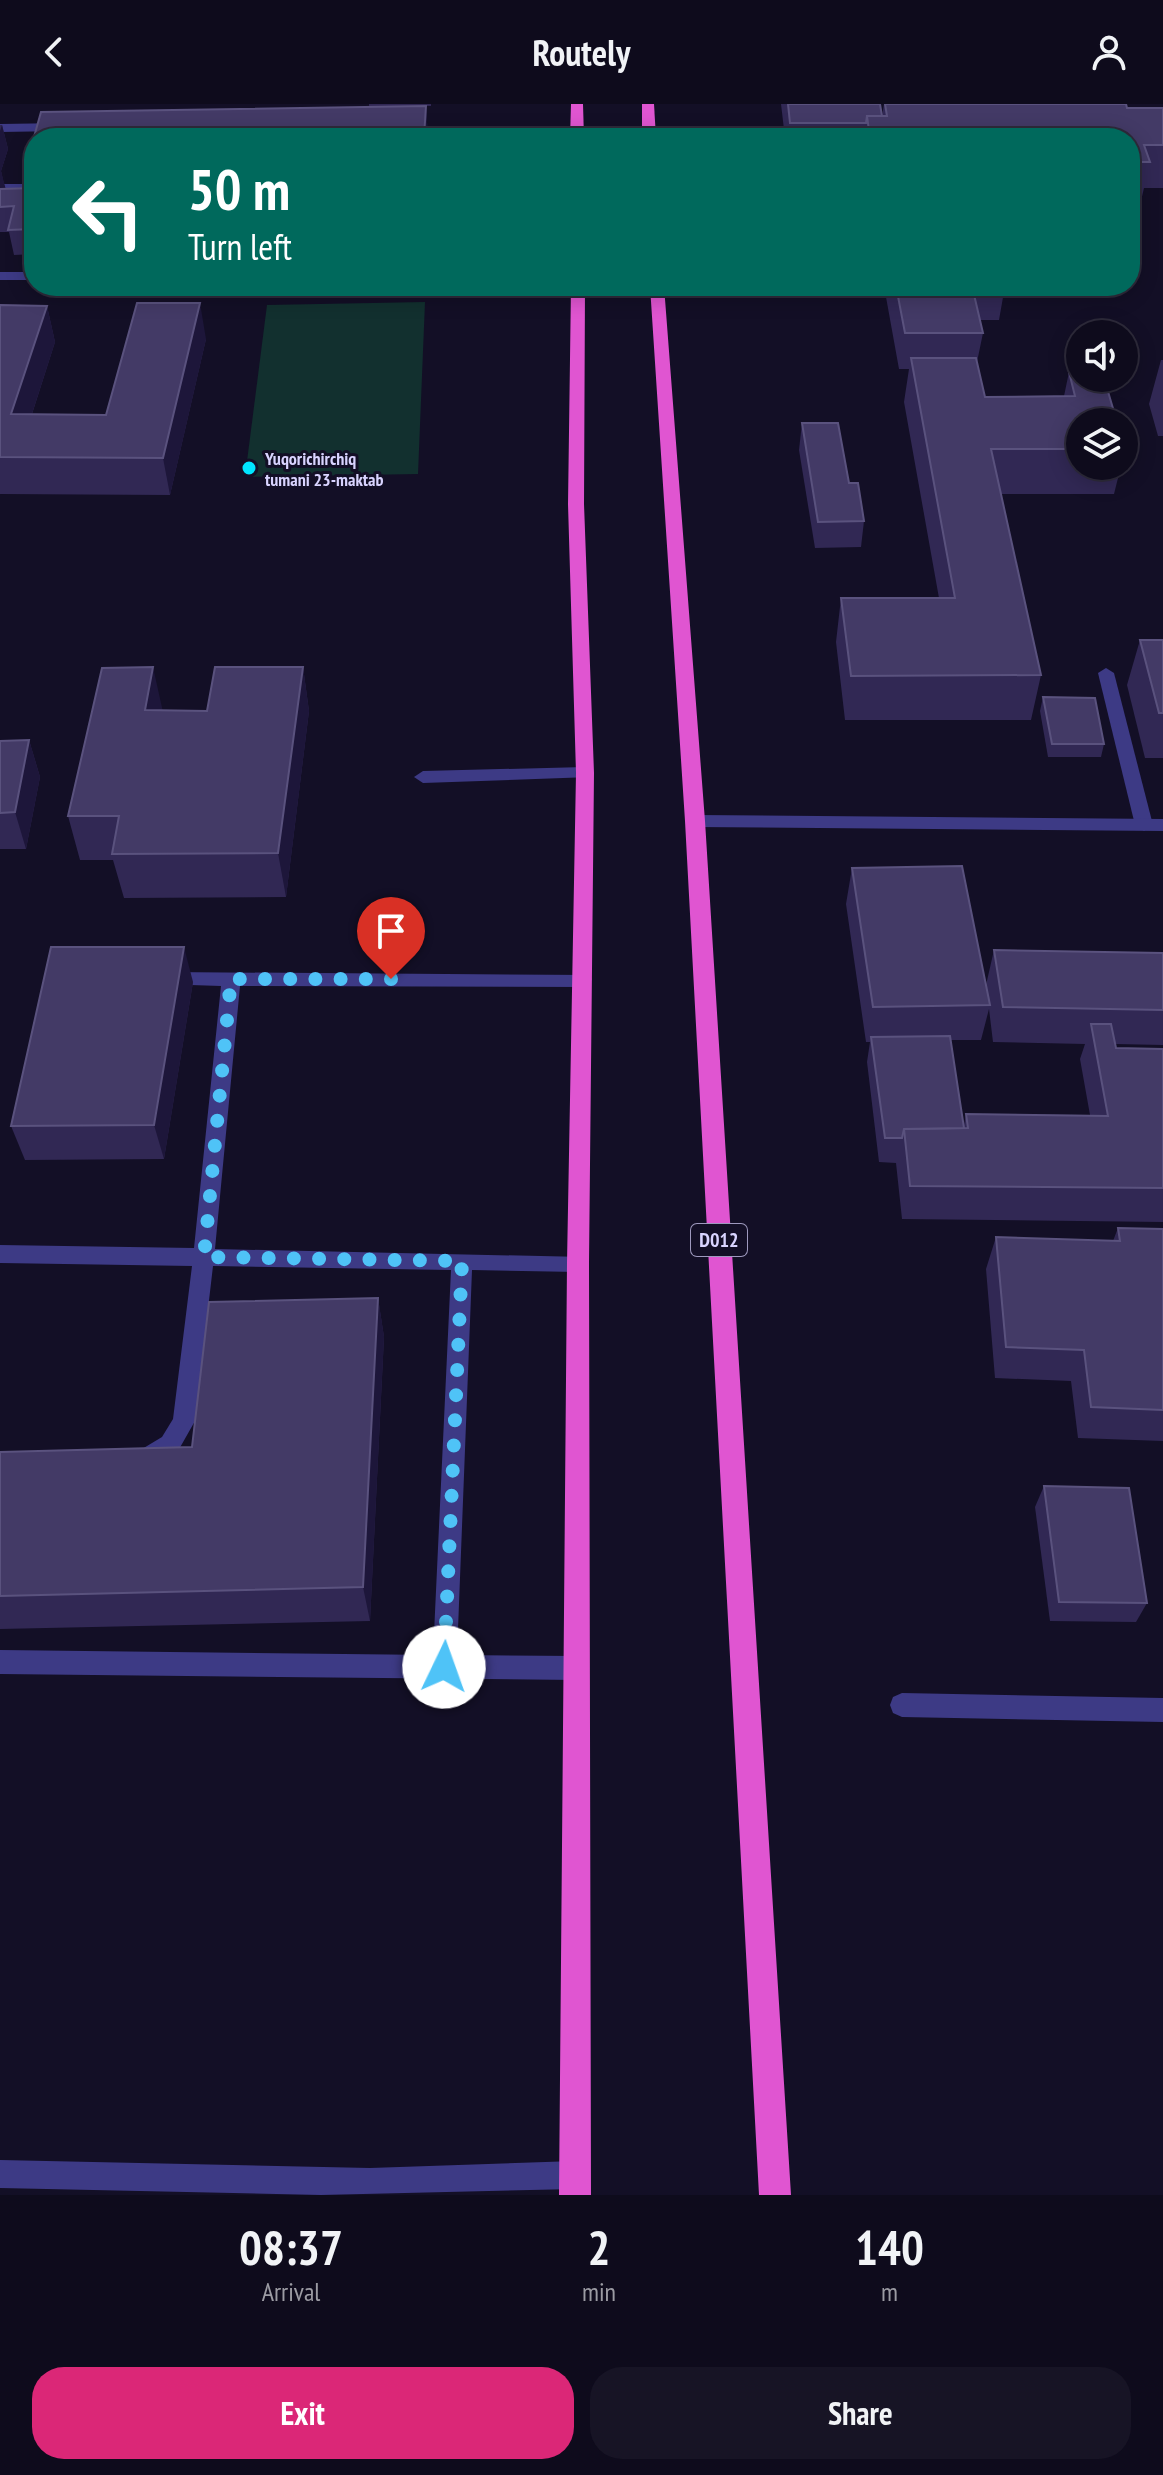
<!DOCTYPE html>
<style>
body{margin:0;font-family:"PT Sans Narrow",sans-serif;background:#171425;color:#f1f3f6;height:100vh;display:flex;flex-direction:column;font-size:30px;white-space:nowrap}
*{box-sizing:border-box;margin:0}
p{font-size:26px;color:#9b9ba3}
.icon{flex:none;width:44px;height:44px;fill:none;stroke:currentColor;stroke-width:2;stroke-linecap:round;stroke-linejoin:round}
.map{position:relative;height:2091px;overflow:hidden}
.side{display:flex;flex-direction:column;background:#0e0b1c;flex:1}
.side>*{flex:none}
.hud{position:absolute;left:24px;top:24px;width:1116px;height:168px;border-radius:32px;box-shadow:0 4px 20px #0003,0 0 0 2px #2e2b3b;background:#00695c;color:#fff;overflow:hidden}
.tools{position:absolute;left:1066px;top:216px;display:grid;gap:16px}
.tools a{display:grid;place-items:center;width:72px;height:72px;border-radius:50%;background:#0e0b1c;box-shadow:0 4px 20px #0003,0 0 0 2px #2e2b3b;font-size:40px}
.pin{position:absolute;display:grid;place-items:center;width:68px;height:68px;color:#fff;margin:-82px -34px;border-radius:50% 50% 50% 0;rotate:-45deg;box-shadow:0 0 8px #0007}
.pin .icon{rotate:45deg}
.me{position:absolute;width:88px;margin:-44px;rotate:3deg;stroke-linejoin:round;filter:drop-shadow(0 0 6px #0008)}
.turn{display:flex;align-items:center;gap:28px;height:168px;padding:0 32px;font-size:36px}
.turn .icon{width:104px;height:104px;stroke-width:2.5}
.turn b{display:block;font-size:56px;line-height:68px}
.eta{display:flex;justify-content:space-evenly;align-items:center;height:136px;text-align:center}
.eta b{font-size:48px;font-weight:800;line-height:56px}
.action{display:flex;gap:16px;margin-top:auto;padding:16px 32px}
.action a{flex:1;height:92px;border-radius:32px;background:#db2777;color:#fff;font-size:32px;font-weight:800;line-height:92px;text-align:center}
.action a+a{background:#171425;color:#f1f3f6}
header{display:flex;justify-content:space-between;align-items:center;height:104px;padding:0 32px;background:#0e0b1c;font-size:36px;font-weight:800}
.map>svg:first-child{display:block}
.green{fill:#12302f}
.lines{fill:none;stroke-linecap:round;stroke-linejoin:round}
.service{fill:#3d3a85;fill-rule:evenodd}
.minor{fill:#3d3a85;fill-rule:evenodd}
.trunk{fill:#e055d1;fill-rule:evenodd}
.wall{fill:#312854;fill-rule:evenodd}
.shaded-wall{fill:#1d163a}
.building{fill:#433a66;stroke:#5a527e;stroke-width:2}
.route{stroke:#4fc3f7;stroke-width:14;stroke-dasharray:0 25.2}
.poi-dot{fill:#00e5ff;stroke:#130f26;stroke-width:3}
.labels{text-anchor:middle;dominant-baseline:central;stroke-width:6;stroke-linejoin:round;paint-order:stroke}
.far-poi-label{font-size:18px;font-weight:bold;fill:#d9d4ff;stroke:#130f26;text-anchor:start}
.shield{fill:#130f26;stroke:#9e99be;stroke-width:2}
.shield-label{font-size:20px;font-weight:bold;fill:#d9d4ff}
</style>
<header><svg class="icon" aria-label="back" viewBox="0 0 24 24"><path d="M15 5l-7 7 7 7"/></svg>Routely<svg class="icon" aria-label="person" viewBox="0 0 24 24"><circle cx="12" cy="8" r="4"/><path d="M4 21q1-7 8-7t8 7"/></svg></header>
<div class="map">
<svg width="1163" height="2091" viewBox="0 0 1163 2091">
<rect width="100%" height="100%" fill="#130f26"/>
<!-- green -->
<path class="green" d="M425,198L418,370L245,373L267,201Z"/>
<g class="lines">
<!-- service -->
<g class="service">
<path d="M0,20L64,19L70,23L64,27L0,28Z"/>
<rect x="0" y="80" width="34" height="8"/>
<path d="M1106,564L1114,569L1153,721L1144,727L1135,721L1098,569Z"/>
<path d="M585,663L591,665L594,669L591,673L423,679L414,673L423,667Z"/>
<path d="M167,868L590,871L592,876L583,883L240,882L215,1145L585,1153L588,1159L585,1165L578,1168L472,1166L457,1551L577,1552L586,1556L589,1564L586,1572L577,1576L0,1570V1546L433,1551L451,1166L213,1162L195,1317L178,1347L140,1368L132,1365L129,1358L132,1351L162,1333L173,1315L192,1162L0,1159V1141L194,1144L221,882L160,880L158,875Z"/>
<path d="M0,2056L370,2064L575,2057L585,2061L589,2071L585,2081L575,2085L321,2091L0,2084Z"/>
</g>
<!-- minor -->
<g class="minor">
<rect x="0" y="168" width="34" height="8"/>
<path d="M695,711L1163,715V727L695,723L686,717Z"/>
<path d="M902,1589L1163,1594V1618L902,1613L893,1609L890,1601L893,1593Z"/>
</g>
<!-- trunk -->
<g class="trunk">
<path d="M571,0H583L584,34H570Z"/>
<path d="M642,0H654L656,34H642Z"/>
<path d="M571,182H585L584,400L594,669L589,1159L591,2091H559L567,1159L576,669L568,400Z"/>
<path d="M650,182H664L705,717L791,2091H759L685,717Z"/>
</g>
</g>
<!-- wall -->
<g class="wall">
<path d="M369,0H431V2H426L428,34H34V50L32,40L41,8L369,3Z"/>
<path d="M781,0H880L882,12L884,0H1126L1127,4H1163V84H1144L1140,101H1130V34H785Z"/>
<path d="M0,21H2L8,45L1,67L5,85L34,84V150L14,151L9,128H0Z"/>
<path d="M884,182H1005L999,216H980L983,229L977,258L985,293L1064,292L1069,268H1080V362H1121L1114,390H1001L1041,571L1031,616H845L836,538L841,494H939L904,298L909,265H899Z"/>
<path d="M0,201L47,202L55,238L32,310L106,311L206,235L170,391L0,390Z"/>
<path d="M1161,256H1163V332H1158L1149,300Z"/>
<path d="M802,319L849,379L864,417L861,443L815,444L799,346Z"/>
<path d="M1140,536H1163V654H1145L1127,581Z"/>
<path d="M303,563L309,607L286,793L124,794L113,756H80L68,712L163,606L207,607Z"/>
<path d="M1043,593L1104,640L1101,653H1048L1040,607Z"/>
<path d="M29,636L40,673L26,745H0V637Z"/>
<path d="M852,764L986,881L994,846L1163,849V941L1115,940L1116,944L1163,945V1118L902,1115L896,1059L879,1058L867,958L870,938H866L846,800ZM989,905L993,938L1085,940L1080,955L1090,1011L966,1010L964,1021L950,936H981Z"/>
<path d="M193,878L164,1055L25,1056L11,1022Z"/>
<path d="M1118,1124L1163,1125V1337L1078,1334L1071,1277L995,1274L986,1165L996,1133L1113,1137Z"/>
<path d="M378,1194L384,1233L370,1517L0,1525V1348L192,1343Z"/>
<path d="M1044,1382L1147,1499L1136,1518L1050,1517L1035,1403Z"/>
</g>
<!-- shaded-wall -->
<g class="shaded-wall">
<path d="M426,2L428,34H424Z"/>
<path d="M2,21L8,45L1,67L7,90L0,103V27Z"/>
<path d="M200,199L206,235L170,391L163,354Z"/>
<path d="M47,202L55,238L20,347L11,310Z"/>
<path d="M153,563L163,608L145,606Z"/>
<path d="M303,563L309,607L286,793L278,749Z"/>
<path d="M29,636L40,673L26,745L15,708Z"/>
<path d="M184,843L193,878L164,1055L154,1021Z"/>
<path d="M378,1194L384,1233L370,1517L363,1483Z"/>
</g>
<!-- building -->
<g class="building">
<path d="M788,0H880L882,12H867L866,19H790Z"/>
<path d="M885,0H1126L1127,4H1163V41H1144L1150,58H1130V34H870L867,12H887Z"/>
<path d="M426,2L424,33L34,34V40H32L41,8Z"/>
<path d="M34,84V125L8,126L14,102L0,103V85Z"/>
<path d="M896,182H972L983,229H905Z"/>
<path d="M137,199H200L163,354L0,353V201L47,202L11,310L106,311Z"/>
<path d="M911,254H976L985,293L1075,292L1069,268H1080V274H1104L1117,318H1080V345H991L1041,571L851,572L841,494H955Z"/>
<path d="M802,319H838L849,379H858L864,417L818,418Z"/>
<path d="M1140,536H1163V609H1159Z"/>
<path d="M153,563L145,606L207,607L215,563H303L278,749L112,750L119,712H68L102,564Z"/>
<path d="M1043,593L1095,594L1104,640H1052Z"/>
<path d="M29,636L15,708L0,709V637Z"/>
<path d="M962,762L990,901L873,903L852,764Z"/>
<path d="M51,843H184L154,1021L11,1022Z"/>
<path d="M994,846L1163,849V906L1003,903Z"/>
<path d="M1091,920H1111L1116,944L1163,945V1084L910,1082L904,1025L968,1024L966,1010L1108,1012Z"/>
<path d="M950,932L964,1024L904,1025L902,1034H885L871,933Z"/>
<path d="M1118,1124L1163,1125V1306L1091,1303L1084,1246L1006,1243L996,1133L1120,1137Z"/>
<path d="M378,1194L363,1483L0,1492V1348L192,1343L209,1198Z"/>
<path d="M1044,1382L1129,1384L1147,1499L1059,1498Z"/>
</g>
<g class="lines">
<!-- route -->
<path class="route" d="M391,875H231L204,1153L462,1157L444,1563"/>
</g>
<!-- markers -->
<circle class="poi-dot" cx="249" cy="364" r="8"/>
<g class="labels">
<!-- far-poi labels -->
<g class="far-poi-label">
<text x="265" y="354">Yuqorichirchiq<tspan x="265" dy="21">tumani 23-maktab</tspan></text>
</g>
<!-- shield labels -->
<rect class="shield" x="691" y="1120" width="56" height="32" rx="6"/>
<g class="shield-label">
<text x="719" y="1136">D012</text>
</g>
</g>
</svg>
<div class="tools">
<a><svg class="icon" aria-label="sound" viewBox="0 0 24 24"><path d="M4 9h4l5-4v14l-5-4H4zM17 9q2 3 0 6"/></svg></a>
<a><svg class="icon" aria-label="layers" viewBox="0 0 24 24"><path d="M12 4l9 5-9 5-9-5zM3 14l9 5 9-5"/></svg></a>
</div>
<div class="pin" style="left:391px;top:875px;background:#d93025"><svg class="icon" aria-label="arrive" viewBox="0 0 24 24"><path d="M6 21V4h12l-3 4 3 4H6"/></svg></div>
<svg class="me" style="left:444px;top:1563px" viewBox="-20 -20 40 40"><circle r="19" fill="#fff"/><path d="M0-13L10 11 0 6-10 11z" fill="#4fc3f7"/></svg>
<div class="hud">
<div class="turn"><svg class="icon" aria-label="left" viewBox="0 0 24 24"><path d="M17 20v-9H6M10 6l-5 5 5 5"/></svg><div><b>50 m</b>Turn left</div></div>
</div>
</div>
<section class="side">
<div class="eta">
<div><b>08:37</b><p>Arrival</p></div>
<div><b>2</b><p>min</p></div>
<div><b>140</b><p>m</p></div>
</div>
<div class="action"><a>Exit</a><a>Share</a></div>
</section>
